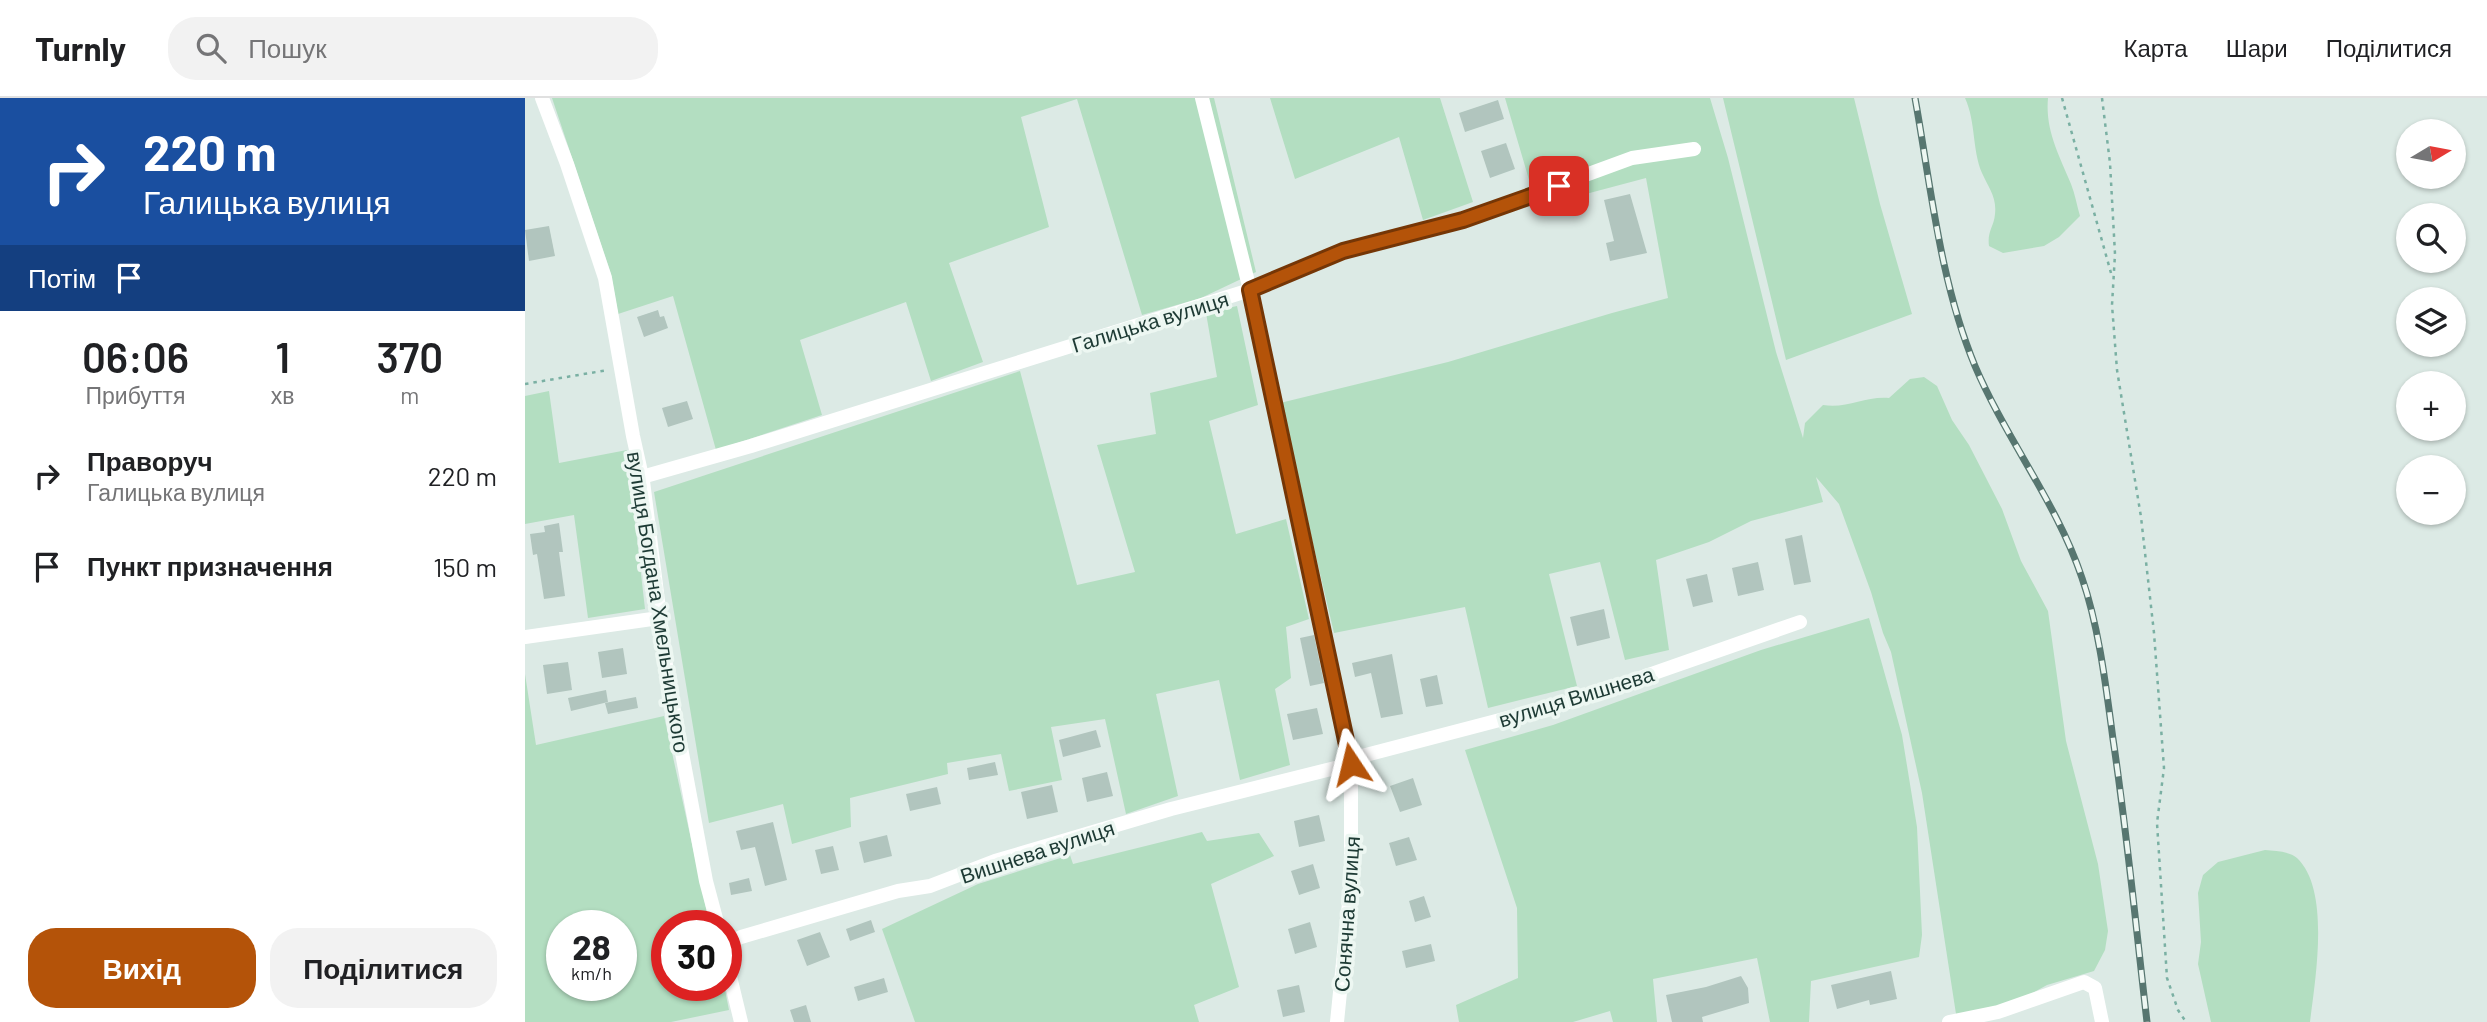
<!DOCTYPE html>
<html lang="uk">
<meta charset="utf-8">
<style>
body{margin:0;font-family:Barlow,sans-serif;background:#f2f2f2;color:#202124;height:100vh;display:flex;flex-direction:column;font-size:26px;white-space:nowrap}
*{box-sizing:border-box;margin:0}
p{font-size:23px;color:#757577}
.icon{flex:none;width:38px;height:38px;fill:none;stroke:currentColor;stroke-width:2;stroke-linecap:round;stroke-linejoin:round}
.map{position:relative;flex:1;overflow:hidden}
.drawer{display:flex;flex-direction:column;background:#fff;width:525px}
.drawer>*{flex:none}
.top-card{background:#1a4fa0;color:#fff;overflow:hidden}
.needle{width:46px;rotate:80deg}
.controls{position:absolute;left:1871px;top:21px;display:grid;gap:14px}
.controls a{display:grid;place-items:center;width:70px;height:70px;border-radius:50%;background:#fff;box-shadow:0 2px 5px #0004;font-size:35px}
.speed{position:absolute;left:21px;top:812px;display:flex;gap:14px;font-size:35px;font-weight:700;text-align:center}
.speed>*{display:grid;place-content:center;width:91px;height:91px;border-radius:50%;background:#fff;box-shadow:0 2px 5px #0004;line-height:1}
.speed small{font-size:18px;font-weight:400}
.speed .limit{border:10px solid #d22;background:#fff;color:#111}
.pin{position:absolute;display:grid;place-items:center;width:60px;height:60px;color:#fff;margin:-30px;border-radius:14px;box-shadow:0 4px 10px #0006}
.me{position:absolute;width:77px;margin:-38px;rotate:350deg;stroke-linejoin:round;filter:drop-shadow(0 0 5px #0008)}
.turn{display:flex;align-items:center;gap:24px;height:147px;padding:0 28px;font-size:32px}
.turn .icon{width:91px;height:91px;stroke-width:2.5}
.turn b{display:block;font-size:49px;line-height:60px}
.then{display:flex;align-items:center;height:66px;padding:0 28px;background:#0003;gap:14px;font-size:26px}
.eta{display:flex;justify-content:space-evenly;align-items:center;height:119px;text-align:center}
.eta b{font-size:42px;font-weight:600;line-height:49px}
.action{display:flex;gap:14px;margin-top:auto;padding:14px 28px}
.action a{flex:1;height:80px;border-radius:28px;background:#b45309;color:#fff;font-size:28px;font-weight:600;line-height:80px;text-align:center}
.action a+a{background:#f2f2f2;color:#202124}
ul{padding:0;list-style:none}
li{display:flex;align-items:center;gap:21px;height:91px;padding:0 28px}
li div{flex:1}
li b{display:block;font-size:26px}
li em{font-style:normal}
header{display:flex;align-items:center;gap:42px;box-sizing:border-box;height:98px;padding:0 35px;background:#fff;border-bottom:2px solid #e0e0e0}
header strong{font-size:33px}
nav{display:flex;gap:38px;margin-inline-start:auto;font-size:24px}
.search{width:490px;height:63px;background:#f2f2f2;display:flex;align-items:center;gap:18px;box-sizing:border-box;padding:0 24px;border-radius:28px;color:#757577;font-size:26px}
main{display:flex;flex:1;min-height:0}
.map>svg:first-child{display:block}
.green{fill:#b3dec1;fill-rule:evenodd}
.building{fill:#b1c5be}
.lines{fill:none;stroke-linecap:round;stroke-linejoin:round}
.path{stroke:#7ab0a3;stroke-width:2.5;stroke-dasharray:3.5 5;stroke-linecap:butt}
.minor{stroke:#fff;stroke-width:14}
.rail-casing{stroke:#577670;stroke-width:7}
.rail{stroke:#edf7f2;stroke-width:4.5;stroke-dasharray:13;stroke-linecap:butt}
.route-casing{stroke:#753606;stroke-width:18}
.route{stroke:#b45309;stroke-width:12}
.labels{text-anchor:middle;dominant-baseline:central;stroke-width:7;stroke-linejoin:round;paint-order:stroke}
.street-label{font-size:21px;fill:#1d3a34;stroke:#edf7f2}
</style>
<header>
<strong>Turnly</strong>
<div class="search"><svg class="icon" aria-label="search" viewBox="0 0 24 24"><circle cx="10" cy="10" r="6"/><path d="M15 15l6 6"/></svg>Пошук</div>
<nav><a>Карта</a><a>Шари</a><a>Поділитися</a></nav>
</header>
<main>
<section class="drawer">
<div class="top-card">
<div class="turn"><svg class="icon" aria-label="right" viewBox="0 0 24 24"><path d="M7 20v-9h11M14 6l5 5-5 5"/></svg><div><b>220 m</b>Галицька вулиця</div></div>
<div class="then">Потім<svg class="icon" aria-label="arrive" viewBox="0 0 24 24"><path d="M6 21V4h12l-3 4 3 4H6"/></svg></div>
</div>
<div class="eta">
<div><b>06:06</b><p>Прибуття</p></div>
<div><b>1</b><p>хв</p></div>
<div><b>370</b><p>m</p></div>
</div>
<ul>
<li><svg class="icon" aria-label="right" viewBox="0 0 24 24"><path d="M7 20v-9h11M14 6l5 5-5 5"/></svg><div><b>Праворуч</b><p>Галицька вулиця</p></div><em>220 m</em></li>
<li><svg class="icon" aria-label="arrive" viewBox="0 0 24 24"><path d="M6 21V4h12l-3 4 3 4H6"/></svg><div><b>Пункт призначення</b></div><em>150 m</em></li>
</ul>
<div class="action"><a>Вихід</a><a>Поділитися</a></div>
</section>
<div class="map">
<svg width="1962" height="924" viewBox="0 0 1962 924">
<rect width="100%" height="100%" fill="#dceae5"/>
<!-- green -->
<g class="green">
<path d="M27,0H689L731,174L676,200L617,217L552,1L496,19L524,129L424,165L458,264L406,283L381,204L275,242L297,317L191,352L148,198L93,216L86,176Z"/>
<path d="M745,0H915L948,104L898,122L874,39L770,81Z"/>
<path d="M980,0H1185L1203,60L1251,254L1278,340L1280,325L1298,307C1322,311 1340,298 1364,300L1385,281L1399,279L1412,288L1427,322L1444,347L1477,411L1496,463L1523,513L1541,643L1573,766L1583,833L1580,852L1569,873L1522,887L1473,914L1431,916L1397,695L1366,554L1358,535L1346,494L1314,406L1291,379L1298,404L1226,423L1184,444L1131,462L1144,552L1100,562L1075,464L1024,476L1052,588L963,610L940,509L809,535L755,305L923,264L1087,215L1143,200L1121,80L1012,109Z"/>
<path d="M1198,0H1329L1355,106L1387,216L1261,262Z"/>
<path d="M1440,0H1523C1520,32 1534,57 1546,86C1550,96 1552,108 1555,118L1534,139L1519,148L1478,155L1464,148C1462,133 1469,129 1470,116C1472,99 1463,89 1457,75C1447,52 1451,24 1440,0Z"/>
<path d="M712,208L733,307L684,323L711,436L761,421L784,521L761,529L766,580L750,591L765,667L715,682L694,582L631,596L653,698L601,716L580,621L526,629L537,682L484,693L476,656L422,665L423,676L325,700L326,729L267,746L258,706L184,725L129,394L495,273L552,487L610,474L572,347L631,336L625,295L692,279L681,215Z"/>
<path d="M24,293L34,365L102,352L120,511L63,520L49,417L0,426V298Z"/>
<path d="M1344,520L1377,637L1392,729L1397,837L1394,859L1286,883L1284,924H1245L1232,860L1128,881L1132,924H1088L1085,913L1048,924H934L931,907L993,880L992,810L940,652L1028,627L1236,552Z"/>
<path d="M0,576L11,647L139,618L185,828H142V887H199L204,912L146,924H0ZM37,828H96V887H37Z"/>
<path d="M677,734L682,743L734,735L749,758L686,786L714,889L669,907L674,924H390L357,831L453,786L545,757L548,766Z"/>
<path d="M1740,752C1750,753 1764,753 1772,760C1806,792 1790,882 1785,924H1686L1673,866L1676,844L1673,795L1678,777L1693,764Z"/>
</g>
<!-- building -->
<g class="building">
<path d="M973,2L979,21L940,34L934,15Z"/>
<path d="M981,45L990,71L965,80L956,53Z"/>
<path d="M1105,96L1122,155L1085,163L1081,145L1089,143L1079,102Z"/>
<path d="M24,128L30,158L4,163L0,132Z"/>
<path d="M133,212L135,219L139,218L143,230L119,239L112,219Z"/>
<path d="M162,303L168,321L143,329L137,310Z"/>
<path d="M34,425L38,454H34L40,498L19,501L12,456L8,457L5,436L20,434L19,428Z"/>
<path d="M1277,437L1286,484L1269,487L1260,441Z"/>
<path d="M1233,464L1239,492L1213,498L1207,470Z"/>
<path d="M1182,476L1188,504L1168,509L1161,481Z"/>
<path d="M1079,511L1085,540L1052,548L1045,519Z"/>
<path d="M789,537L799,585L785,588L775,540Z"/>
<path d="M98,550L102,576L77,580L73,554Z"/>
<path d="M867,556L878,616L856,620L846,575L830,579L827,565Z"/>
<path d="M43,564L47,592L22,596L18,567Z"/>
<path d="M912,577L918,606L901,609L895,581Z"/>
<path d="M81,592L83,604L46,613L43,600Z"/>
<path d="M111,599L113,610L83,616L80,605Z"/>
<path d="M792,610L798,636L768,642L762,616Z"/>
<path d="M571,632L576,649L538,659L534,642Z"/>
<path d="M470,664L473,677L444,682L442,670Z"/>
<path d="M582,674L588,698L562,704L557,680Z"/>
<path d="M888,680L897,707L875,714L865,688Z"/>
<path d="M527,687L533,714L502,721L496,694Z"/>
<path d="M412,689L416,706L385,713L381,696Z"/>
<path d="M794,717L800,743L774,749L769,723Z"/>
<path d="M248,724L262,782L240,788L230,749L216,752L211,733Z"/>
<path d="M362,737L367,758L339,765L334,744Z"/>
<path d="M884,739L892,762L871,768L864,745Z"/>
<path d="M308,748L314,772L296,776L290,752Z"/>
<path d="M788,766L795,790L774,797L766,773Z"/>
<path d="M224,780L227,793L206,797L204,785Z"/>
<path d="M899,798L906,819L890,824L884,803Z"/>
<path d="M346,822L350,834L325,843L321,831Z"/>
<path d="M785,824L792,849L770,856L763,831Z"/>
<path d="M295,834L305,859L282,868L272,842Z"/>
<path d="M906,846L910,863L881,870L877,853Z"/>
<path d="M1366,873L1372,901L1345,907L1344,902L1312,911L1306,887Z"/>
<path d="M1216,878L1223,890L1224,905L1177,919L1178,924H1147L1141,897L1181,889Z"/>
<path d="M359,880L363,894L333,903L329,889Z"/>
<path d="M774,887L780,914L758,919L752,892Z"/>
<path d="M281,907L286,924H269L265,912Z"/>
</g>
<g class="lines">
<!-- path -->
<g class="path">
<path d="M1537,0L1586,175"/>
<path d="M1577,0L1585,65L1590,156L1587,207L1592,272L1616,419L1629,535L1639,670L1632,725L1642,880L1653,912L1661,924"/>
<path d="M0,286L83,272"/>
</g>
<!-- minor -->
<g class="minor">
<path d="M17,0L42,66L80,180L108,338L118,383L142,575L181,783L193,828"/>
<path d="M677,0L725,192L826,666V785L812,924"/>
<path d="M117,379L226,348L725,192L818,153L938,122L1107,60L1169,51"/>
<path d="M0,539L134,520"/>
<path d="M201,846L216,839L373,793L405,788L470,763L646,711L826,666L837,658L1055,601L1275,524"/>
<path d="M201,862L216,924"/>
<path d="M1424,924L1473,914L1559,884L1570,890L1577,924"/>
</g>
<defs>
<path id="rail" d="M1390,0C1406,89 1415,184 1450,268C1481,341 1532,405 1557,480C1574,529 1581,589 1588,641C1602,735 1611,829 1622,924"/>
</defs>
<!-- rail casing -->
<use href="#rail" class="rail-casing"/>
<!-- rail -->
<use href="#rail" class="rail"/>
</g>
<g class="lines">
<defs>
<path id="route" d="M826,666L725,192L818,153L938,122L1034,88"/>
</defs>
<!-- route casing -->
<use href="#route" class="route-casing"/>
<!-- route -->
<use href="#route" class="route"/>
</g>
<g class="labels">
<!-- street labels -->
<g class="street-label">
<text transform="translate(625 223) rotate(-17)">Галицька вулиця</text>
<text transform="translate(134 504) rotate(81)">вулиця Богдана Хмельницького</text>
<text transform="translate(1051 598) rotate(-17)">вулиця Вишнева</text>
<text transform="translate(512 753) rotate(-18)">Вишнева вулиця</text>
<text transform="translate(821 816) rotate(-86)">Сонячна вулиця</text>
</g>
</g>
</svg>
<div class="controls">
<a><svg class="needle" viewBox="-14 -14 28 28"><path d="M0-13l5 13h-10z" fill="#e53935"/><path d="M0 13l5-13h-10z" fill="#757577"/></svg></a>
<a><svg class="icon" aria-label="search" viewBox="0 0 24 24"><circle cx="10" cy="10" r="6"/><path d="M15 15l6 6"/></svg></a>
<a><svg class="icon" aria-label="layers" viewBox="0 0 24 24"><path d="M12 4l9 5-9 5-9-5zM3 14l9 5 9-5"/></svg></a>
<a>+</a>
<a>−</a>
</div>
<div class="speed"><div>28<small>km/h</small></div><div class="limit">30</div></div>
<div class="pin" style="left:1034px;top:88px;background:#d93025"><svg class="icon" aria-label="arrive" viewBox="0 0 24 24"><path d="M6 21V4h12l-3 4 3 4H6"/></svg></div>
<svg class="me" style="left:826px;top:666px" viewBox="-20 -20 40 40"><path d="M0-17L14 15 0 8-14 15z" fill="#b45309" stroke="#fff" stroke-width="4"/></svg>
</div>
</main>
